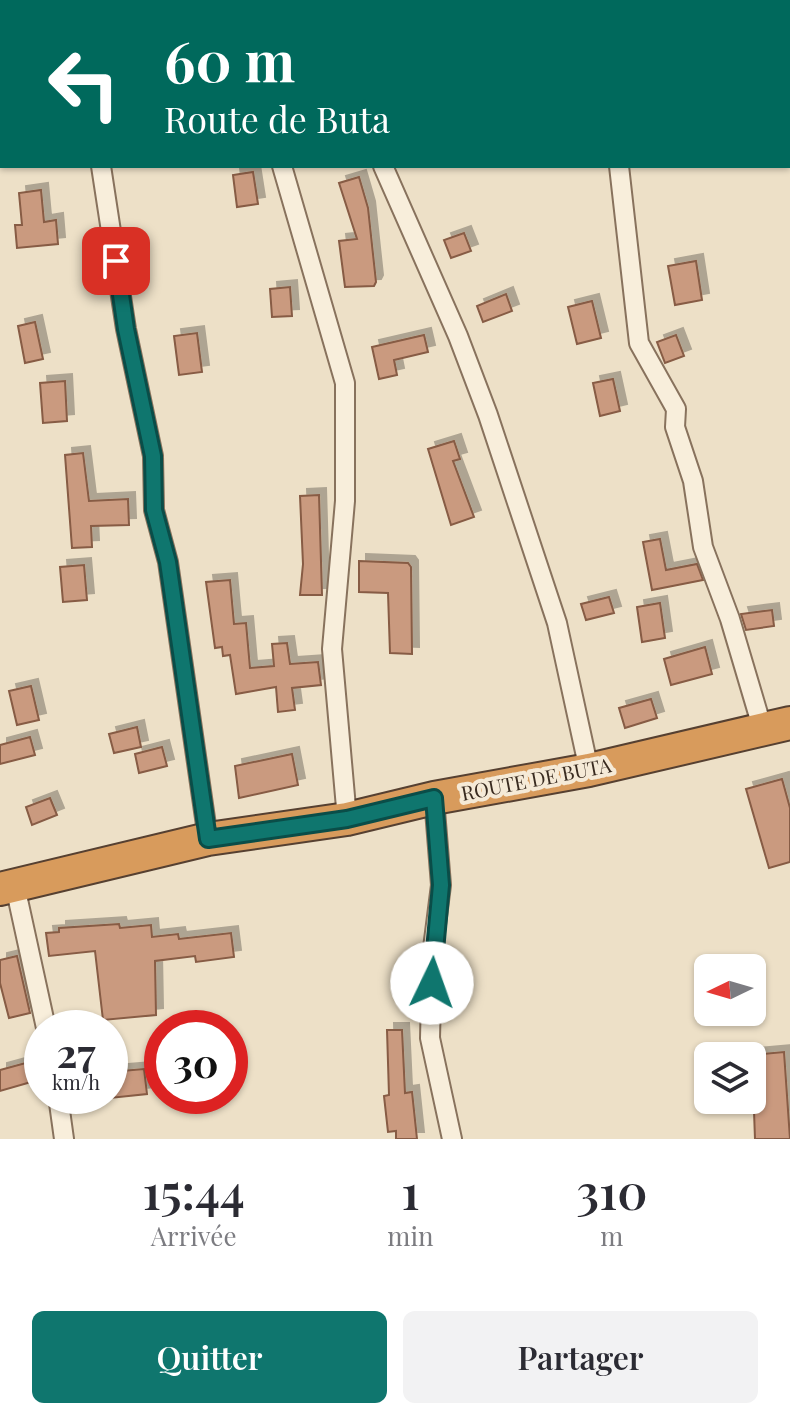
<!DOCTYPE html>
<html lang="fr">
<meta charset="utf-8">
<style>
body{margin:0;font-family:"Playfair Display",serif;background:#f2f2f3;color:#2b2b33;height:100vh;display:flex;flex-direction:column;font-size:30px;white-space:nowrap}
*{box-sizing:border-box;margin:0}
p{font-size:26px;color:#7c7c81}
.icon{flex:none;width:44px;height:44px;fill:none;stroke:currentColor;stroke-width:2;stroke-linecap:round;stroke-linejoin:round}
.map{position:relative;height:1139px;overflow:hidden}
.sheet{display:flex;flex-direction:column;background:#fff;flex:1}
.sheet>*{flex:none}
.top-card{position:absolute;left:0px;top:0px;width:790px;height:168px;box-shadow:0 2px 6px #0004;background:#00695c;color:#fff;overflow:hidden}
.needle{width:52px;rotate:265deg}
.fabs{position:absolute;left:694px;top:954px;display:grid;gap:16px}
.fabs a{display:grid;place-items:center;width:72px;height:72px;border-radius:12px;background:#fff;box-shadow:0 2px 6px #0004;font-size:40px}
.speed{position:absolute;left:24px;top:1010px;display:flex;gap:16px;font-size:40px;font-weight:700;text-align:center}
.speed>*{display:grid;place-content:center;width:104px;height:104px;border-radius:50%;background:#fff;box-shadow:0 2px 6px #0004;line-height:1}
.speed small{font-size:20px;font-weight:400}
.speed .limit{border:12px solid #d22;background:#fff;color:#111}
.pin{position:absolute;display:grid;place-items:center;width:68px;height:68px;color:#fff;margin:-34px;border-radius:16px;box-shadow:0 4px 12px #0006}
.me{position:absolute;width:88px;margin:-44px;rotate:3deg;stroke-linejoin:round;filter:drop-shadow(0 0 6px #0008)}
.turn{display:flex;align-items:center;gap:28px;height:168px;padding:0 32px;font-size:36px}
.turn .icon{width:104px;height:104px;stroke-width:2.5}
.turn b{display:block;font-size:56px;line-height:68px}
.eta{display:flex;justify-content:space-evenly;align-items:center;height:136px;text-align:center}
.eta b{font-size:48px;font-weight:600;line-height:56px}
.primary-button{display:flex;gap:16px;margin-top:auto;padding:16px 32px}
.primary-button a{flex:1;height:92px;border-radius:12px;background:#0f766e;color:#fff;font-size:32px;font-weight:600;line-height:92px;text-align:center}
.primary-button a+a{background:#f2f2f3;color:#2b2b33}
.map>svg:first-child{display:block}
.building{fill:#ca9a7f;stroke:#875b44;stroke-width:2;filter:url(#shadow)}
.lines{fill:none;stroke-linecap:round;stroke-linejoin:round}
.street-casing{stroke:#88725d;stroke-width:22}
.highway-casing{stroke:#564031;stroke-width:36}
.street{stroke:#f8eedb;stroke-width:18}
.highway{stroke:#d89b5c;stroke-width:32}
.route-casing{stroke:#0a4d48;stroke-width:20}
.route{stroke:#0f766e;stroke-width:14}
.labels{text-anchor:middle;dominant-baseline:central;stroke-width:8;stroke-linejoin:round;paint-order:stroke}
.street-label{font-size:20px;fill:#392b20;stroke:#f5ead7}
</style>
<div class="map">
<svg width="790" height="1139" viewBox="0 0 790 1139">
<defs>
<filter id="shadow"><feDropShadow dx="7" dy="-7" stdDeviation="0" flood-color="#0004"/></filter>
</defs>
<rect width="100%" height="100%" fill="#ede0c7"/>
<!-- building -->
<g class="building">
<path d="M253,172L258,204L237,207L233,175Z"/>
<path d="M359,177L368,208L376,282L374,286L345,287L339,241L357,239L339,183Z"/>
<path d="M41,190L44,222L56,220L58,244L17,248L15,225H22L19,193Z"/>
<path d="M464,233L471,251L451,258L444,240Z"/>
<path d="M696,261L702,300L675,305L668,266Z"/>
<path d="M290,287L292,316L272,317L270,289Z"/>
<path d="M506,294L512,311L483,322L477,306Z"/>
<path d="M592,301L601,338L577,344L568,307Z"/>
<path d="M35,322L43,359L25,363L18,326Z"/>
<path d="M197,333L202,372L179,375L174,336Z"/>
<path d="M424,335L428,352L394,360L397,375L379,379L372,347Z"/>
<path d="M676,335L684,356L665,363L657,342Z"/>
<path d="M613,379L620,411L600,416L593,383Z"/>
<path d="M65,381L67,421L43,423L40,383Z"/>
<path d="M454,441L460,459L453,461L474,517L451,525L428,449Z"/>
<path d="M83,453L89,501L128,499L129,525L91,526L92,547L72,548L65,455Z"/>
<path d="M319,495L322,595H300L303,564L300,496Z"/>
<path d="M660,539L666,570L697,564L703,580L652,590L643,542Z"/>
<path d="M359,561L408,563L411,567L412,654L390,653L388,593L359,592Z"/>
<path d="M84,565L87,600L63,602L60,567Z"/>
<path d="M230,580L234,624L246,623L250,668L274,666L272,644L287,643L290,664L318,662L321,685L292,688L295,710L278,712L276,687L236,694L230,655L223,656L222,647L215,648L206,582Z"/>
<path d="M609,597L614,613L586,620L581,604Z"/>
<path d="M660,603L665,638L642,642L637,607Z"/>
<path d="M772,610L774,626L746,630L741,614Z"/>
<path d="M705,647L712,674L671,685L664,659Z"/>
<path d="M31,686L39,720L17,725L9,691Z"/>
<path d="M651,699L657,718L625,728L619,708Z"/>
<path d="M137,727L141,747L114,753L109,734Z"/>
<path d="M30,737L35,755L0,764V745Z"/>
<path d="M162,747L167,766L139,773L135,754Z"/>
<path d="M292,754L298,785L239,798L235,766Z"/>
<path d="M782,779L790,808V862L769,868L746,789Z"/>
<path d="M50,798L57,815L32,825L26,807Z"/>
<path d="M119,924L120,928L151,925L152,937L178,934L179,939L231,933L234,957L196,962L195,956L155,961L156,1015L103,1020L95,951L49,956L46,933L59,932V928Z"/>
<path d="M17,956L30,1013L9,1018L0,983V960Z"/>
<path d="M387,1030H402L405,1093L412,1092L417,1139H396V1131L388,1132L384,1096L389,1095Z"/>
<path d="M784,1052L790,1139H755L752,1055Z"/>
<path d="M33,1061L38,1080L0,1091V1070Z"/>
<path d="M144,1069L147,1094L110,1098V1072Z"/>
</g>
<g class="lines">
<defs>
<g id="street">
<path d="M72,0V2"/>
<path d="M232,0V2"/>
<path d="M345,0V2"/>
<path d="M599,0L600,2"/>
<path d="M101,166L126,329L153,456L154,510L168,562L208,839"/>
<path d="M282,166L345,383V501L332,649L347,819"/>
<path d="M383,166L458,336L488,415L557,623L589,770"/>
<path d="M619,166L639,343L676,409L675,427L693,481L703,547L730,619L762,727"/>
<path d="M434,798L441,885L432,956L430,1038L452,1139"/>
<path d="M15,886L46,1028"/>
<path d="M58,1096L64,1139"/>
</g>
<path id="highway" d="M0,889L208,839L347,819L434,798L589,770L790,723"/>
</defs>
<!-- street casing -->
<use href="#street" class="street-casing"/>
<!-- highway casing -->
<use href="#highway" class="highway-casing"/>
<!-- street -->
<use href="#street" class="street"/>
<!-- highway -->
<use href="#highway" class="highway"/>
</g>
<g class="lines">
<defs>
<path id="route" d="M116,261L126,329L153,456L154,510L168,562L208,839L347,819L434,798L441,885L432,983"/>
</defs>
<!-- route casing -->
<use href="#route" class="route-casing"/>
<!-- route -->
<use href="#route" class="route"/>
</g>
<g class="labels">
<!-- street labels -->
<g class="street-label">
<text transform="translate(536 778) rotate(-11)">ROUTE DE BUTA</text>
</g>
</g>
</svg>
<div class="fabs">
<a><svg class="needle" viewBox="-14 -14 28 28"><path d="M0-13l5 13h-10z" fill="#e53935"/><path d="M0 13l5-13h-10z" fill="#7c7c81"/></svg></a>
<a><svg class="icon" aria-label="layers" viewBox="0 0 24 24"><path d="M12 4l9 5-9 5-9-5zM3 14l9 5 9-5"/></svg></a>
</div>
<div class="speed"><div>27<small>km/h</small></div><div class="limit">30</div></div>
<div class="pin" style="left:116px;top:261px;background:#d93025"><svg class="icon" aria-label="arrive" viewBox="0 0 24 24"><path d="M6 21V4h12l-3 4 3 4H6"/></svg></div>
<svg class="me" style="left:432px;top:983px" viewBox="-20 -20 40 40"><circle r="19" fill="#fff"/><path d="M0-13L10 11 0 6-10 11z" fill="#0f766e"/></svg>
<div class="top-card">
<div class="turn"><svg class="icon" aria-label="left" viewBox="0 0 24 24"><path d="M17 20v-9H6M10 6l-5 5 5 5"/></svg><div><b>60 m</b>Route de Buta</div></div>
</div>
</div>
<section class="sheet">
<div class="eta">
<div><b>15:44</b><p>Arrivée</p></div>
<div><b>1</b><p>min</p></div>
<div><b>310</b><p>m</p></div>
</div>
<div class="primary-button"><a>Quitter</a><a>Partager</a></div>
</section>
